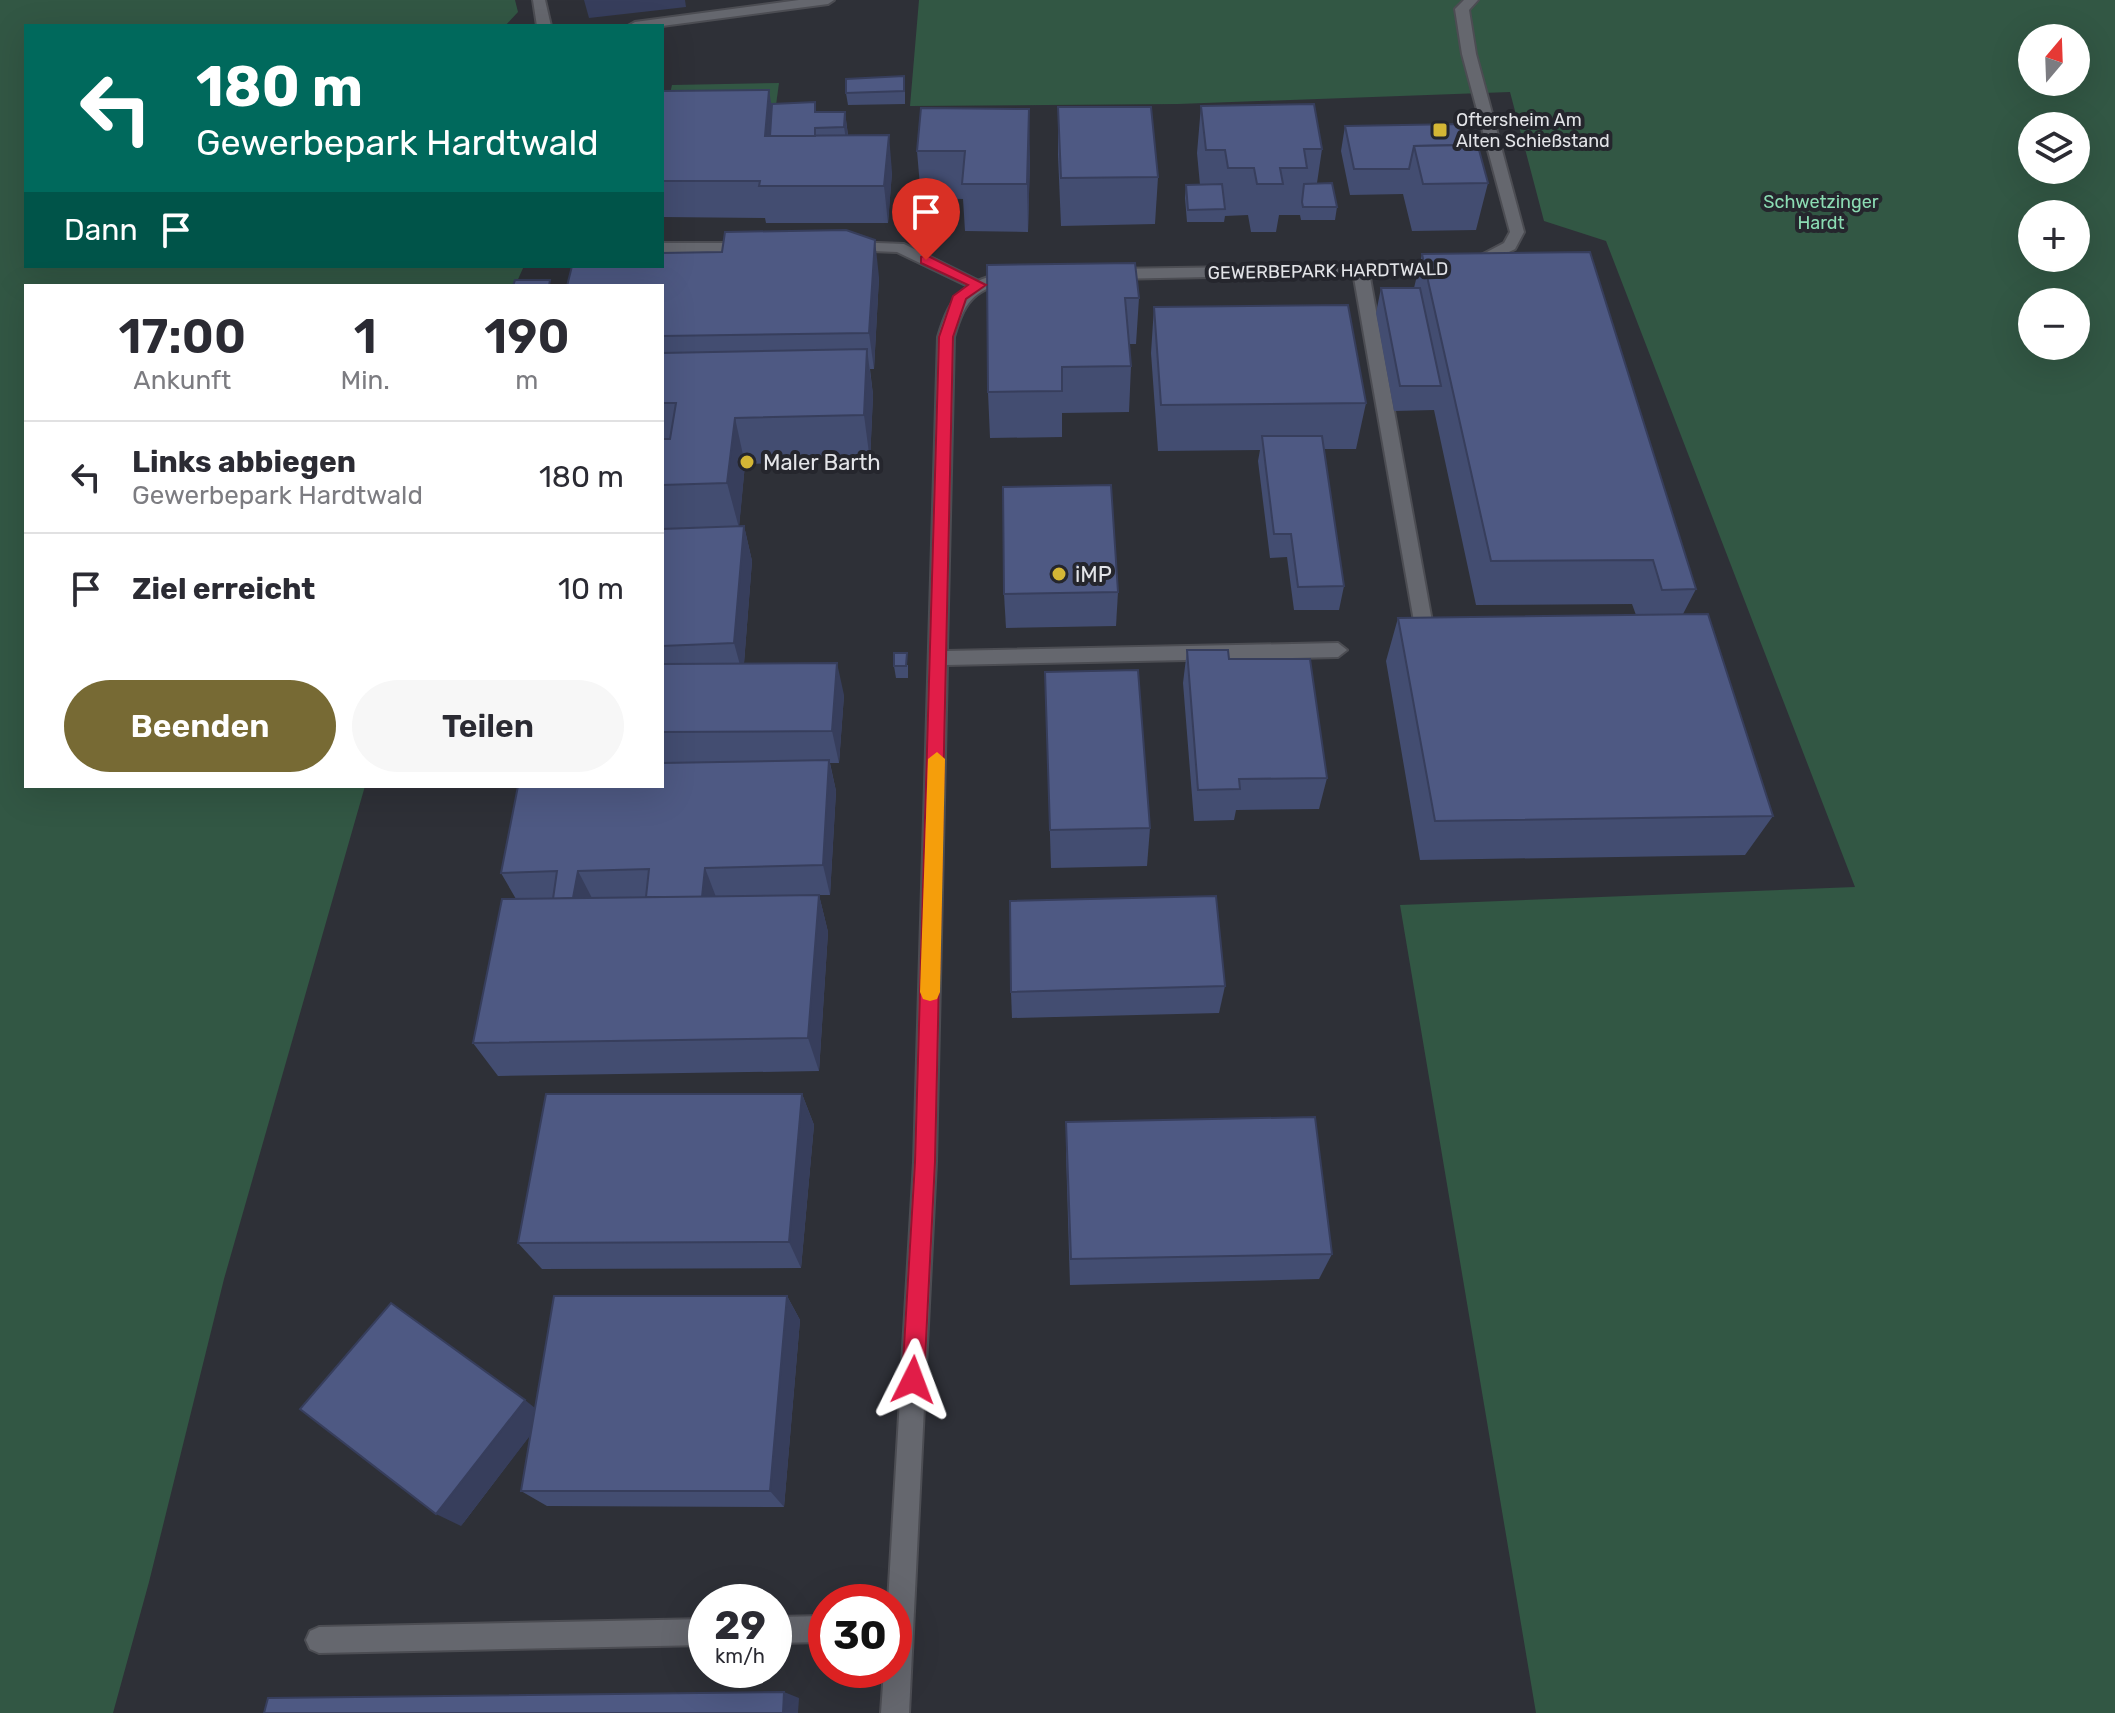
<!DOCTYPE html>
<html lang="de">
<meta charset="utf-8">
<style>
body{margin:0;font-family:Rubik,sans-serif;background:#f7f7f7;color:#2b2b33;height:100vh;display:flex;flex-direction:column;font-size:30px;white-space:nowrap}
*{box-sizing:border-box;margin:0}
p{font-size:26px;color:#7c7c81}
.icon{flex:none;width:44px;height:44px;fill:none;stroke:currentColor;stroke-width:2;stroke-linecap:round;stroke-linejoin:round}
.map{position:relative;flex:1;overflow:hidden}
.sheet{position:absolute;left:24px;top:284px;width:640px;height:504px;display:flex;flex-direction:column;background:#fff;border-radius:0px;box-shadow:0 8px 32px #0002}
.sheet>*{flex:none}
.top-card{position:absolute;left:24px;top:24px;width:640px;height:244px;border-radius:0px;box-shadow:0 8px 32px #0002;background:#00695c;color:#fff;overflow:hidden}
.needle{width:52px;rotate:19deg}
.controls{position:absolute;left:2018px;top:24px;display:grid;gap:16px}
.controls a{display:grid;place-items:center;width:72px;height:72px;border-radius:50%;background:#fff;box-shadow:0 8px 32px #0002;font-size:40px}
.speed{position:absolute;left:688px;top:1584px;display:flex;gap:16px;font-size:40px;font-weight:700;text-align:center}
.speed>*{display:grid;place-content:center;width:104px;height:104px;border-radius:50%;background:#fff;box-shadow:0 8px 32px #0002;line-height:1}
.speed small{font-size:20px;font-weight:400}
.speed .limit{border:12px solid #d22;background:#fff;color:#111}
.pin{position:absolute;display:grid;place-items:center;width:68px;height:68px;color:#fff;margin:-82px -34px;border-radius:50% 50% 50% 0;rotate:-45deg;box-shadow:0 0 8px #0007}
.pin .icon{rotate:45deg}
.me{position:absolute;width:88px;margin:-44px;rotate:3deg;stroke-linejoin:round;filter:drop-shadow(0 0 6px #0008)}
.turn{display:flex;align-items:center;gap:28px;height:168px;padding:0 40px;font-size:36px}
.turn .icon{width:104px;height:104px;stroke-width:2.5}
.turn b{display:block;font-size:56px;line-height:68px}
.then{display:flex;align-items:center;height:76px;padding:0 40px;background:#0003;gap:16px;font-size:30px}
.eta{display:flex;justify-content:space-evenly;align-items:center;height:136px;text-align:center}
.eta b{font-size:48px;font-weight:600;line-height:56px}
.primary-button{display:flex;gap:16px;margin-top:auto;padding:16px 40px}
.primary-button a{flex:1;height:92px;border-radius:48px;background:#776a34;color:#fff;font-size:32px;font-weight:600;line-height:92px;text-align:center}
.primary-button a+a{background:#f7f7f7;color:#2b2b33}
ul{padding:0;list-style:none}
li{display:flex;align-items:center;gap:24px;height:112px;padding:0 40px;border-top:2px solid #e1e1e2}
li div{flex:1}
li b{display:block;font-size:30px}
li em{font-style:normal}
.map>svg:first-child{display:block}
.green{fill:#325744;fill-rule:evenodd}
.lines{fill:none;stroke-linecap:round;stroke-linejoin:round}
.service-casing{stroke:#4c4d53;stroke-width:4}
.minor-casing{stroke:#4c4d53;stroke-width:4}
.service{fill:#65676e;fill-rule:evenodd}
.minor{fill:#65676e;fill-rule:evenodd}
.wall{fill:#434d71}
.shaded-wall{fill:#373e5c}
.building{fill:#4e5983;stroke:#373e5c;stroke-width:2}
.route{fill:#e11d48;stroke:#92132f;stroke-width:2}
.slow{fill:#f59e0b}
.poi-dot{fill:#d4b635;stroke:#25262d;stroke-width:3}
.labels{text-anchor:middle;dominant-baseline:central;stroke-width:8;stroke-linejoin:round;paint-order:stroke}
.far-poi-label{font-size:18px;fill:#e3e4e8;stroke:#25262d;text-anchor:start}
.far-park-label{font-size:18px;fill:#8bdcb3;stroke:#25262d}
.far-street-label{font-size:18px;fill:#e3e4e8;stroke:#25262d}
.poi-label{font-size:22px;fill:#e3e4e8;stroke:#25262d;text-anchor:start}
</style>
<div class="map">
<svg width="2115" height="1713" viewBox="0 0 2115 1713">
<rect width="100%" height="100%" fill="#2e3037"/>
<!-- green -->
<g class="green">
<path d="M0,0H515L518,12L505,26H26V266H524L515,286H26V786H365L224,1279L149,1582L113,1713H0Z"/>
<path d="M919,0H2115V1713H1536L1400,905L1855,887L1606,241L1544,221L1510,92L1178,104L910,106ZM2032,38H2076V82H2032ZM2032,126H2076V170H2032ZM2032,214H2076V258H2032ZM2032,302H2076V346H2032Z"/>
<path d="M779,83L773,127L662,128L672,85Z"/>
</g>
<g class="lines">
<defs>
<g id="service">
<path d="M851,242L904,244L987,285L979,290L974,289L897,252L846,250V244Z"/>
<path d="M662,243H747L755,248L747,253H662Z"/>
<path d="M1361,267L1369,272L1433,627L1424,634L1415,627L1353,272Z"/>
<path d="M826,1616V1642L774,1643V1617Z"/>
<path d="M706,1619V1645L319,1653L310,1649L306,1640L310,1631L319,1627Z"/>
</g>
<g id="minor">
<path d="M533,0H545L551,26H537Z"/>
<path d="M799,0H834L828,4L662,26H628L635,22Z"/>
<path d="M1464,0H1478L1469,10L1476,54L1524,232L1515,249L1475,269L1470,267V261L1504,243L1510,232L1462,54L1455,9Z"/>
<path d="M1443,264L1451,269L1448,272L1111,279L1103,274L1111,269Z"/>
<path d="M1011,271L1016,273V279C976,290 966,296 954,337L947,651L1338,643L1347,650L1338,657L947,665L936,1162L909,1713H881L884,1670H894V1602H888L914,1162L938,337C951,292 965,281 1011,271Z"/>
</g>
</defs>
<!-- service casing -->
<use href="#service" class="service-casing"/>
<!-- minor casing -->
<use href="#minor" class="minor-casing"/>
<!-- service -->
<use href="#service" class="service"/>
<!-- minor -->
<use href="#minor" class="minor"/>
</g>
<!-- wall -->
<g class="wall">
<path d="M905,89V104L848,105L846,93Z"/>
<path d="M662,91L772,105L817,112H845L848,135L892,172L888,223H766L765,218L662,217Z"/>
<path d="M1201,106L1322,149L1317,183L1337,207L1335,220H1301L1300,215H1279L1276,232H1251L1248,215L1225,216L1224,222H1187L1185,198L1186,185H1200L1197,153Z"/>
<path d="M1058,107L1158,177L1155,224L1061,226L1058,155Z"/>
<path d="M921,108L1030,157L1028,232L965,231L963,199L921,198L917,151Z"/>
<path d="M1345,126L1466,145L1488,183L1476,230L1412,231L1403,194L1350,195L1341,151Z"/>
<path d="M1422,254L1696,589L1683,614L1773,816L1745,855L1420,860L1386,661L1398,618L1636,615L1632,604L1476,605L1434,410L1394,411L1376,313L1381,288H1414Z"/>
<path d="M987,265L1139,298L1136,344H1129L1131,366L1129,412L1062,413V437L990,438L988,392Z"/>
<path d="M879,277L874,369H870L873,395L870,461L745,464L739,526H744L752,561L744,663L844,695L839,763H830L836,791L830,895H819L828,932L819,1071L498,1076L473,1043L516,899L501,873L662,786V286Z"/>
<path d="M1154,307L1366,403L1356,449H1324L1344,586L1339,610H1294L1287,557L1270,558L1258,461L1260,450L1158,451L1151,353Z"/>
<path d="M1118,592L1116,626L1006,628L1004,594Z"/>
<path d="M1187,650L1229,659L1327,778L1319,809L1236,810L1234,820L1194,821L1183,683Z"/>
<path d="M908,665V678H896L894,666Z"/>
<path d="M1045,672L1150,828L1147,866L1051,868Z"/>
<path d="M1225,986L1219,1013L1012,1018L1011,992Z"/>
<path d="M802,1094L814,1125L801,1268L542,1269L518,1243Z"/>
<path d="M1066,1122L1332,1254L1319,1279L1070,1285L1066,1153Z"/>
<path d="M787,1296L800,1320L784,1507L547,1506L521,1491L530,1435L461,1526L535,1408Z"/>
</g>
<!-- shaded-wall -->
<g class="shaded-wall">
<path d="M584,0H685L686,7L589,18Z"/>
<path d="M769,90L775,127L772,163L765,136Z"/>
<path d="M1029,109L1030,157L1028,232L1027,184Z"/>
<path d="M845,112L848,137V152L844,127Z"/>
<path d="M889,135L892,172L888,223L884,186Z"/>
<path d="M875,240L879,277L874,369L869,333Z"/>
<path d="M867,349L873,395L870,461L864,415Z"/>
<path d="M735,418L745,464L739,528L727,483Z"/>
<path d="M744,526L752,561L743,676L734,643Z"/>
<path d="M837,663L844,695L839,763L832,731Z"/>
<path d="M829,760L836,791L830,895L823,865Z"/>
<path d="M705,868L716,897L701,905Z"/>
<path d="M578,871L593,900L572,906Z"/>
<path d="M819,895L828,932L819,1071L808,1038Z"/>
<path d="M802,1094L814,1125L801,1268L789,1242Z"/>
<path d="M787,1296L800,1320L784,1507L770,1491Z"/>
<path d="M525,1400L545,1416L461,1526L436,1514Z"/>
<path d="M784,1692L799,1698L798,1713H783Z"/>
</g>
<!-- building -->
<g class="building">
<path d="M904,76V91L846,93V79Z"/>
<path d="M769,90L765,136L889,135L884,186H759L760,181H662V91Z"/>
<path d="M815,102V112H845L844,127L815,128V136H770L772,104Z"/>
<path d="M1314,104L1322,149H1304L1307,168H1280L1283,184H1257L1254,168H1228L1225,150H1206L1201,106Z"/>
<path d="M1058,107H1151L1158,177L1061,178Z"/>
<path d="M921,108L1029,109L1027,184H962L965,151H917Z"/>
<path d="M1460,124L1466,145L1414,146L1409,169H1354L1345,126Z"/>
<path d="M1468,145L1469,150H1479L1488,183L1423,184L1414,146Z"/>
<path d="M1332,183L1337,207H1303L1302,202L1304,184Z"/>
<path d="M1222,184L1225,209L1188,210L1186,185Z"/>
<path d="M846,230L875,240L869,333L662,336V286H567L572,266H662V253L722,252L725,232Z"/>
<path d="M1590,252L1696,589L1662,590L1653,560L1491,561L1422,254Z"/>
<path d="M1135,263L1139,298H1125L1131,366L1062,367V391L988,392L987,265Z"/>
<path d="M515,280H550L549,286H513Z"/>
<path d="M1381,288H1420L1441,386H1400Z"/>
<path d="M1348,305L1366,403L1161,405L1154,307Z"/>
<path d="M867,349L864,415L735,418L727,483L662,485V439H670L676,403H662V353Z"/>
<path d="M1262,436H1322L1344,586L1298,587L1291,534H1274Z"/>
<path d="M1111,485L1118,592L1004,594L1003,487Z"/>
<path d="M744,526L734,643L662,646V529Z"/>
<path d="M1708,614L1773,816L1435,821L1398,618Z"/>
<path d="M1187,650H1228L1229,659H1310L1327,778L1239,779L1240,789L1198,790Z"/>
<path d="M894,653H907L906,666H894Z"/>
<path d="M837,663L832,731L662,732V664Z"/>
<path d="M1138,670L1150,828L1050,830L1045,672Z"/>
<path d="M829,760L823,865L705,868L702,897H646L649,869L578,871L573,898L553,899L557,871L501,873L518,786H662V763Z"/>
<path d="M819,895L808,1038L473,1043L502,899Z"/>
<path d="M1216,896L1225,986L1011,992L1010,901Z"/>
<path d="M546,1094H802L789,1242L518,1243Z"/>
<path d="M1315,1117L1332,1254L1071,1259L1066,1122Z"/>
<path d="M554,1296H787L770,1491H521Z"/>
<path d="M391,1303L525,1400L436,1514L300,1409Z"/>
<path d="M784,1692L783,1713H264L268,1698Z"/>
</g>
<!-- route -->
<path class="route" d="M926,255L986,285L966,299L953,337L935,1162L924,1380L921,1388L913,1391L905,1388L902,1380L915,1162L939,337L953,296L968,285L921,263V257Z"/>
<!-- slow -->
<path class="slow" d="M937,752L945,759L940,992L937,999L930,1001L923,999L920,992L928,759Z"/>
<!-- markers -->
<g class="poi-dot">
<rect x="1432" y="122" width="16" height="16" rx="4"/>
<circle cx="747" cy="462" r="8"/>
<circle cx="1059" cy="574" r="8"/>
</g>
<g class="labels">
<!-- far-poi labels -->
<g class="far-poi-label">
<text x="1456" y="120">Oftersheim Am<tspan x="1456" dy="21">Alten Schießstand</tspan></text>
</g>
<!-- far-park labels -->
<g class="far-park-label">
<text x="1821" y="202">Schwetzinger<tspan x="1821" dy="21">Hardt</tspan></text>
</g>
<!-- far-street labels -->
<g class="far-street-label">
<text transform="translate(1328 271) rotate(-1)">GEWERBEPARK HARDTWALD</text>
</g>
<!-- poi labels -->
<g class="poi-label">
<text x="763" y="462">Maler Barth</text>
<text x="1075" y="574">iMP</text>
</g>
</g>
</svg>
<div class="controls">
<a><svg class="needle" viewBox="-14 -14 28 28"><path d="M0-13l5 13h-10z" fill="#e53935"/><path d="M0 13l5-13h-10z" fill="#7c7c81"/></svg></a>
<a><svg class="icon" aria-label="layers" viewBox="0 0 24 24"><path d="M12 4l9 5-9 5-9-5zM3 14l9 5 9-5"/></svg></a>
<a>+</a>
<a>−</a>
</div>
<div class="speed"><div>29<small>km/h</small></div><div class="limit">30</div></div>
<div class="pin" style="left:926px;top:260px;background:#d93025"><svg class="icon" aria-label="arrive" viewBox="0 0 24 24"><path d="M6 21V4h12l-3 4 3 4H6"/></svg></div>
<svg class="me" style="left:913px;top:1380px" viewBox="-20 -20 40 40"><path d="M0-17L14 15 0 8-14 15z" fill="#e11d48" stroke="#fff" stroke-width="4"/></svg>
<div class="top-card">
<div class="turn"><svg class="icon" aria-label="left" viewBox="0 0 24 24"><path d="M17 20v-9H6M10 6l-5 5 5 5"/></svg><div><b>180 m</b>Gewerbepark Hardtwald</div></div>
<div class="then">Dann<svg class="icon" aria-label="arrive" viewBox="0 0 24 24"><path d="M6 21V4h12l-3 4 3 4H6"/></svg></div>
</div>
<section class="sheet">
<div class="eta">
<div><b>17:00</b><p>Ankunft</p></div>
<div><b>1</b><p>Min.</p></div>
<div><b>190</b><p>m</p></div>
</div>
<ul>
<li><svg class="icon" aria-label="left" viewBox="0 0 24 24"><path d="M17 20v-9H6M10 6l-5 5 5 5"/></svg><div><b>Links abbiegen</b><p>Gewerbepark Hardtwald</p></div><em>180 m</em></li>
<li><svg class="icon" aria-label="arrive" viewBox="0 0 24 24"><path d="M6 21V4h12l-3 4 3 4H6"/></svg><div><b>Ziel erreicht</b></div><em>10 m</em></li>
</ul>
<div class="primary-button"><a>Beenden</a><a>Teilen</a></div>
</section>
</div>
